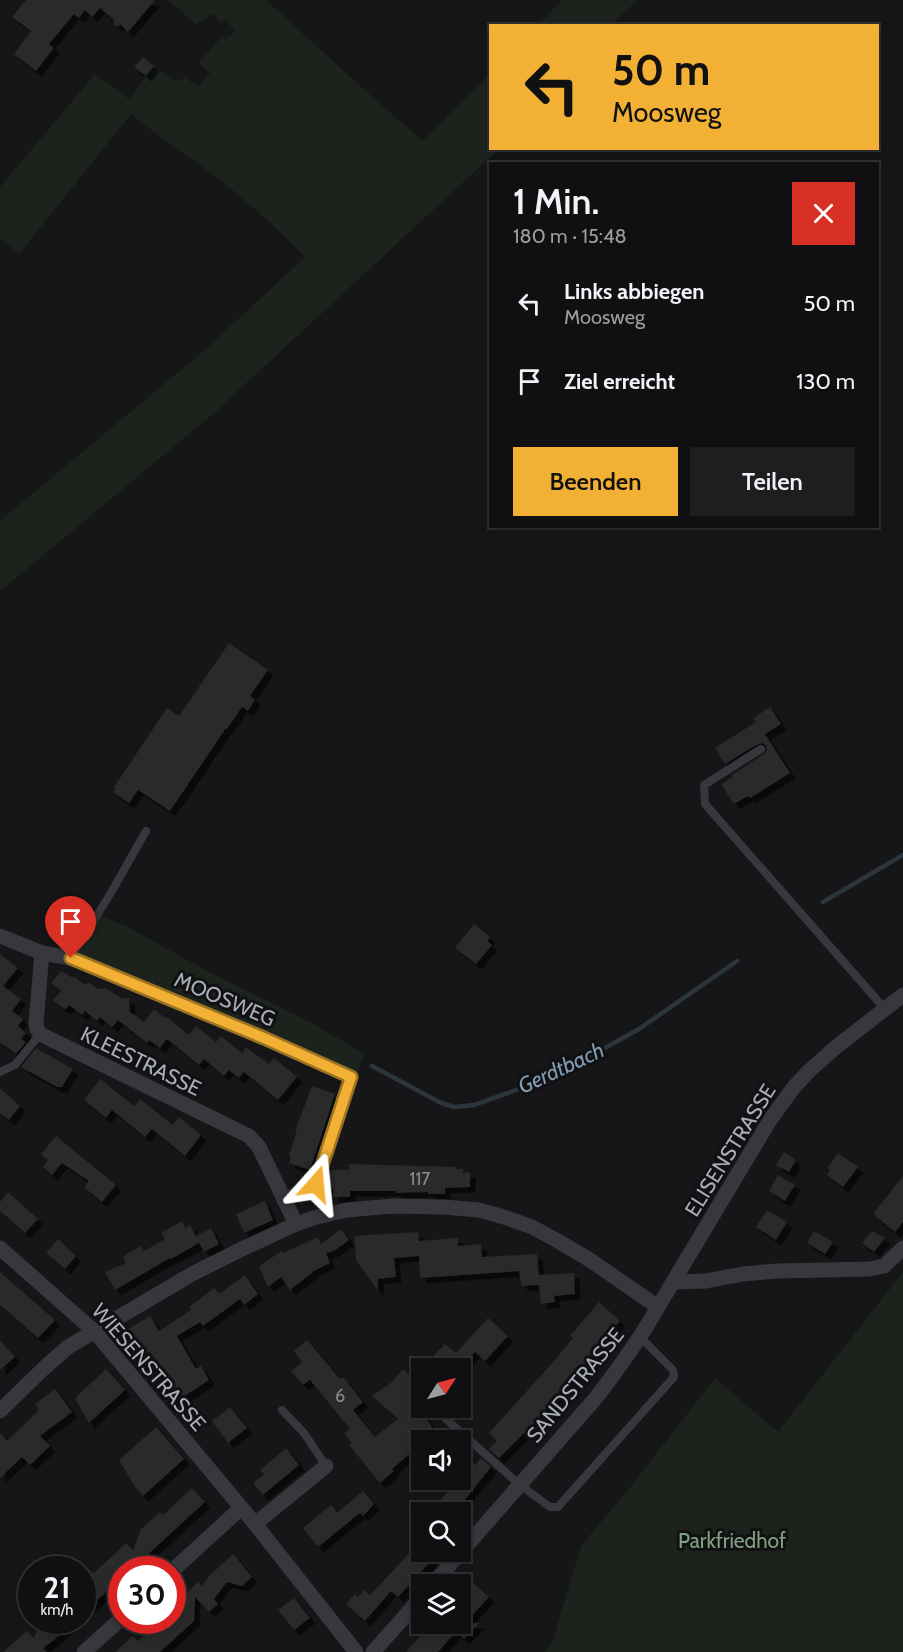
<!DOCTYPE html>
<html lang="de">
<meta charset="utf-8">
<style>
body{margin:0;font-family:Cabin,sans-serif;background:#1e1e20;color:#f1f3f6;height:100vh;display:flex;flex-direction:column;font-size:22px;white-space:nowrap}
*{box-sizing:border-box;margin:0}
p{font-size:20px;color:#9c9d9f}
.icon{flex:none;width:33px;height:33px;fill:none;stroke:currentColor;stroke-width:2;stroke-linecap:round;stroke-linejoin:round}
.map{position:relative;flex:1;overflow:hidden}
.sheet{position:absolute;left:489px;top:162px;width:390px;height:366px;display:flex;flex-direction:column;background:#101012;border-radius:0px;box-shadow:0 3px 9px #0003,0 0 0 2px #303032}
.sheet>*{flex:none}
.top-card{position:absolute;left:489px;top:24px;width:390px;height:126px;border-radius:0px;box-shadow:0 3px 9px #0003,0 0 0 2px #303032;background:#f2b134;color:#111;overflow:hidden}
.needle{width:39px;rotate:54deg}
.controls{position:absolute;left:411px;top:1358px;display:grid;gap:12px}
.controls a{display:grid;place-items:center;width:60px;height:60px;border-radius:0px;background:#101012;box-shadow:0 3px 9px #0003,0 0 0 2px #303032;font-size:30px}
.speed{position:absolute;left:18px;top:1556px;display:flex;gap:12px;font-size:30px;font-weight:700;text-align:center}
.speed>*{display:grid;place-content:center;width:78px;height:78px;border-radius:50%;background:#101012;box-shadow:0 3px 9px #0003,0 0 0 2px #303032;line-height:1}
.speed small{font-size:15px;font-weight:400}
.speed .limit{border:9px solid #d22;background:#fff;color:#111}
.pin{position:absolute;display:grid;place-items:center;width:51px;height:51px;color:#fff;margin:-62px -26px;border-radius:50% 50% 50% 0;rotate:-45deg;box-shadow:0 0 6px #0007}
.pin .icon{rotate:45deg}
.me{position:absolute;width:66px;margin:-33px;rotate:18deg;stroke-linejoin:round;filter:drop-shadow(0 0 4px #0008)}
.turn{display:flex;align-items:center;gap:21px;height:126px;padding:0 24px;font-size:27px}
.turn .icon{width:78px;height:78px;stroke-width:2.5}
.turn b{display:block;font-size:42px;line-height:51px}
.round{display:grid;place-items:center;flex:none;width:63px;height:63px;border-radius:0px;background:#1e1e20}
.overview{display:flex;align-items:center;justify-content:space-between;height:102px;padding:0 24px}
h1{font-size:36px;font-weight:600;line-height:45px}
.cta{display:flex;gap:12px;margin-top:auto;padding:12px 24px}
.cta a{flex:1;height:69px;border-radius:0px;background:#f2b134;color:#111;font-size:24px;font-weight:600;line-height:69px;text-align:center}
.cta a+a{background:#1e1e20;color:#f1f3f6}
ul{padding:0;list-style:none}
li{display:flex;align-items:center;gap:18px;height:78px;padding:0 24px}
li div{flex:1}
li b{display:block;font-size:22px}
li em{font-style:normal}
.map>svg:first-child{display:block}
.green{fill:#1c231d}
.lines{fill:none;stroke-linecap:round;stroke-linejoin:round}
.stream{stroke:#2c353c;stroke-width:4.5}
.building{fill:#29292c;filter:url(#shadow)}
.service{stroke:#37383d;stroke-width:8}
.minor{stroke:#37383d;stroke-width:15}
.route-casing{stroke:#9d7322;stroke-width:15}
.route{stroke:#f2b134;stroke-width:10}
.labels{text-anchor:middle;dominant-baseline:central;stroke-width:6;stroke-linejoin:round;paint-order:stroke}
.number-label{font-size:18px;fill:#888b94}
.street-label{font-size:21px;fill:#a8adb8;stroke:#111113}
.park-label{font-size:21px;fill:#7fa381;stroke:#111113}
.water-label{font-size:22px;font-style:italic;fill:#7f9bb3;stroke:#111113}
</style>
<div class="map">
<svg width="903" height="1652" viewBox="0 0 903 1652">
<defs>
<filter id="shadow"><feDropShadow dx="5.5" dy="5.5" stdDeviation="0" flood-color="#0009"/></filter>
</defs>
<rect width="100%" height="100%" fill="#161618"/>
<!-- green -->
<g class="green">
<path d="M168,0H266L380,104L423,141L490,73V148L499,149L214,413L0,591V521L205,350L305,257C275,226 241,195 205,169C180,150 155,134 131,114L19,254L0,238V187L95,74L129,99L154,66L174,81L186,78L198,87L210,73L199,63L222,36L226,40L235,31L225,19L220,23L214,13L196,24Z"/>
<path d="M562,0H638L610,25H538Z"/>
<path d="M101,916L126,926L211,973L314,1024L364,1054L357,1075L80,955L81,949Z"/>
<path d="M903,1272V1652H544L552,1643L581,1546L632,1485L715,1378L778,1432Z"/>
</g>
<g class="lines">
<!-- stream -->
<g class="stream">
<path d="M823,902L903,855"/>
<path d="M372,1066L441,1103L454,1107L474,1105L539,1082L566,1070L639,1029L737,961"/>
</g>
</g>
<!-- building -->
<g class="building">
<path d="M26,0H155L128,32L121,25L114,26V20L100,8L92,17L85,10L79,18L74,14L49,44L54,48L36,71L14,54L31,31L12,17Z"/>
<path d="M143,57L154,66L146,76L134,67Z"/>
<path d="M229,643L268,670L250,696L255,700L248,711L242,707L227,729L226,728L170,811L138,790L129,803L113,792L116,788L114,787L167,708L179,716Z"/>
<path d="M770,707L781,724L765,734L790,773L750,798L748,796L734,804L721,784L733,777L732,775L764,754L767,751L766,746L763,743L758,744L725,764L715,748L756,722L753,718Z"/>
<path d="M474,924L490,937L487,941L492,945L476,964L455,948Z"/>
<path d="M0,954L18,968L3,986L21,999L12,1011L23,1019L18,1026L26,1033L21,1039L26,1042L16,1054L0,1042Z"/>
<path d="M61,971L71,977H75L84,984L90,983L98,989L106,988L122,999L129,998L130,1012L144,1022L154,1009L166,1019L167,1017L189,1035L196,1026L216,1042L221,1036L242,1053L246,1047L269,1064L274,1058L297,1077L278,1100L244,1072L239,1078L229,1070L224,1076L204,1059L199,1065L167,1039L160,1048L149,1040L147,1043L118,1020L112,1027L100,1017L97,1021L85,1011L82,1015L69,1005L66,1009L63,1008L53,1000L61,991L51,983Z"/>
<path d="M36,1048L73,1069L62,1087H57L21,1067Z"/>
<path d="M100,1079L134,1106L140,1099L173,1125L179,1117L201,1135L185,1156L152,1129L145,1137L112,1110L106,1118L84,1100Z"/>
<path d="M312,1086L335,1094L310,1170L289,1163L291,1157L289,1155L297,1131H295Z"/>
<path d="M0,1088L20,1106L9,1120L0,1113Z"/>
<path d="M56,1136L116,1185L102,1202L84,1187L89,1181L62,1163L52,1175L43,1167L48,1160L41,1154Z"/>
<path d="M784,1152L796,1160L789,1172L776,1165Z"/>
<path d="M838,1153L858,1167L843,1187L827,1175L830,1170L827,1168Z"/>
<path d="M349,1164L456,1167V1169H463V1173L470,1172V1187L445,1188V1194H428V1192L396,1193V1191H350V1197H333V1189L324,1190L331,1170H349Z"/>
<path d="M778,1175L795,1185L785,1201L769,1191Z"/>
<path d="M903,1176V1222L895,1232L873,1214Z"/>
<path d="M8,1192L38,1219L25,1233L0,1211V1202Z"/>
<path d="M265,1201L273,1220L244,1233L236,1214Z"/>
<path d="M767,1210L787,1222L776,1240L756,1227Z"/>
<path d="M182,1221L185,1228L190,1225L196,1236L211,1228L219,1244L204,1252L199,1243L171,1259L170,1258L115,1290L105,1272L126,1263L123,1257L132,1251L141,1246L144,1251L165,1239L161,1233Z"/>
<path d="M341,1229L349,1240L334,1251L326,1253L330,1263L312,1272V1273L290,1290L281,1277L268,1287L259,1266L282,1251L283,1253L318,1237L321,1244Z"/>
<path d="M814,1231L833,1242L825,1254L807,1243Z"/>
<path d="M872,1231L885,1238L874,1252L862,1243Z"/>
<path d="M418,1232L419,1241L458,1238V1246L481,1244L482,1257L537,1254L539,1275L574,1273L575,1294L554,1296L555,1302L541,1304L539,1285L522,1286L519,1271L420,1278L419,1256L394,1258L396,1277L378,1279V1291L356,1260L354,1236Z"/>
<path d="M58,1239L76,1256L65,1269L46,1253Z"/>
<path d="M0,1272L55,1320L38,1338L0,1305Z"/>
<path d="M245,1275L258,1294L244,1305L240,1299L203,1326L200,1322L177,1336L196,1369L201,1366L209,1380L180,1399L148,1352L142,1357L126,1330L150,1316L159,1331L191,1310L189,1307L214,1288L219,1294Z"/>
<path d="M599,1302L620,1321L590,1354L593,1357L574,1378L575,1379L563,1392L561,1390L541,1416L499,1458L489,1449L497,1441L489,1433L554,1361L573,1338L570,1336Z"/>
<path d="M488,1318L508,1336L485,1361L475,1352L460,1368H429L435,1354L445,1344L456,1353Z"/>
<path d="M0,1340L15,1357L0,1370Z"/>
<path d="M307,1340L340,1379L343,1377L363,1402L353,1410L375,1437L398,1419L372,1396L392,1382L403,1369L408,1374L422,1358V1412L432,1427L422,1437V1448L415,1455L412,1452L392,1469L394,1471L380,1483L349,1445L352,1443L344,1433L350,1429L310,1380L303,1385L291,1371L302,1362L294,1351Z"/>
<path d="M106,1369L125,1390L89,1423L75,1398Z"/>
<path d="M55,1389L72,1412L40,1436L50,1446L30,1465L22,1457L0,1478V1433L7,1441L39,1410L35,1404Z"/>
<path d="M230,1407L247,1428L228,1443L212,1421Z"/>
<path d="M156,1427L184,1459L143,1496L135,1487L119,1460Z"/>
<path d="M286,1448L299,1465L263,1495L253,1483L264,1474L260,1470Z"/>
<path d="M467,1457L475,1465L481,1458L491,1467L455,1512H430L451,1488L441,1479H460V1464Z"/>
<path d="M192,1488L205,1502L132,1569H122V1588L114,1595L109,1590L82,1613V1582L93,1572L94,1573L126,1543L133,1550L141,1529L160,1512L163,1515Z"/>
<path d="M363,1491L374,1504L363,1516L360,1513L318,1547L303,1528L331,1505L337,1513Z"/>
<path d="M422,1540V1551H440L398,1597L391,1591L365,1621L346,1604L355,1594L358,1597L364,1590L370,1595Z"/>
<path d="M233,1554L252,1577L242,1586L227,1582L214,1599L218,1604L209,1612L195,1597L194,1621L160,1652H115L133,1636L138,1641L160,1620H173L182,1597L198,1582L202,1586L209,1576Z"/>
<path d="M469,1579L489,1597L465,1623H479L464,1639L456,1632L438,1652H406L432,1623H460V1588Z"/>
<path d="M294,1598L310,1618L294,1630L278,1610Z"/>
<path d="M41,1620H76L54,1640L43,1648L47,1652H3L27,1631L34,1638Z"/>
</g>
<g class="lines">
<!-- service -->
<g class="service">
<path d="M761,749L704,785L705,804L885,1009"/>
<path d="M71,958L112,891L146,831"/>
<path d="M0,1072L15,1065L40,1034"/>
<path d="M282,1410L304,1433L326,1466"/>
<path d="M437,1411L520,1485L550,1507H558L674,1377L673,1370L641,1338"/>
</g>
<!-- minor -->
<g class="minor">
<path d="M0,936L42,953L71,958L264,1038L351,1077L316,1184L284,1200"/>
<path d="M42,953L36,1023L37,1029L40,1034L249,1136L259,1147L296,1224"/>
<path d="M0,1248L95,1332L255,1524L356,1652"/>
<path d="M673,1282L706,1281L743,1274L777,1271L870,1269L884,1266L903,1248"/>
<path d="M0,1411L43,1369L68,1347L192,1274L244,1248L296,1224L317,1217L347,1210L393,1206L444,1207L479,1210L504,1217L532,1227L558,1241L590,1260L658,1307"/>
<path d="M255,1524L326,1466"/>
<path d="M172,1571L241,1508"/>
<path d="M433,1584L595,1399C619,1368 639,1341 658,1307L770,1120L794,1087L809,1071L836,1047L903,995"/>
<path d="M84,1652L122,1618"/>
<path d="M373,1652L422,1597"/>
</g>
</g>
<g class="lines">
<defs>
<path id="route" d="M71,958L264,1038L351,1077L316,1184"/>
</defs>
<!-- route casing -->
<use href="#route" class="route-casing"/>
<!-- route -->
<use href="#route" class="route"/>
</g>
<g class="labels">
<!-- number labels -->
<g class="number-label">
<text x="420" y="1179">117</text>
<text x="340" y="1396">6</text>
</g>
<!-- street labels -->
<g class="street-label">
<text transform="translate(225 999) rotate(23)">MOOSWEG</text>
<text transform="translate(141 1061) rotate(26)">KLEESTRASSE</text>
<text transform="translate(730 1150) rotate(-58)">ELISENSTRASSE</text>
<text transform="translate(149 1367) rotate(49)">WIESENSTRASSE</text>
<text transform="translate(575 1385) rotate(-51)">SANDSTRASSE</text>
</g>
<!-- park labels -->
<g class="park-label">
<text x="732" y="1540">Parkfriedhof</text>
</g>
<!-- water labels -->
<g class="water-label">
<text transform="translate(561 1068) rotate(-25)">Gerdtbach</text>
</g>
</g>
</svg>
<div class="controls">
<a><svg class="needle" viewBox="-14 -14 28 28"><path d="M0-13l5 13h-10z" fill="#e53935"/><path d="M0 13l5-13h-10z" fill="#9c9d9f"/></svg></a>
<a><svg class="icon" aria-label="sound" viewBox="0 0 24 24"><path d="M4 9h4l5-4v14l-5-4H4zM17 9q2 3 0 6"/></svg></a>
<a><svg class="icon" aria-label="search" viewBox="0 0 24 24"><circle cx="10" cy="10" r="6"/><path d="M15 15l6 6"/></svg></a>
<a><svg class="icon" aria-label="layers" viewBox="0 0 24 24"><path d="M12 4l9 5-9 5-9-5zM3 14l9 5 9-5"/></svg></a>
</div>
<div class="speed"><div>21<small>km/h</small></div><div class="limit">30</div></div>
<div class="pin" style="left:71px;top:958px;background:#d93025"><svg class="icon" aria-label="arrive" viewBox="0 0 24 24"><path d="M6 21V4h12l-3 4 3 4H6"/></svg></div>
<svg class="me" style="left:316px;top:1184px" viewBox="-20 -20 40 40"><path d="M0-17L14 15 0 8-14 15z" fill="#f2b134" stroke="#fff" stroke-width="4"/></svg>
<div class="top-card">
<div class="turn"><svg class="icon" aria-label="left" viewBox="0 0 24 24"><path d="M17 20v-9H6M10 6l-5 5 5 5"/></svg><div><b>50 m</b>Moosweg</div></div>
</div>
<section class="sheet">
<div class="overview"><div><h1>1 Min.</h1><p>180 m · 15:48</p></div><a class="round" style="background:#d93025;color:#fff"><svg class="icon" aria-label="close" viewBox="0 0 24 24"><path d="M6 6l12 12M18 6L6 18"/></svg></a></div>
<ul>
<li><svg class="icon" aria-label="left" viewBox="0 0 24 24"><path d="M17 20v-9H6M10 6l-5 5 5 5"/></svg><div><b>Links abbiegen</b><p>Moosweg</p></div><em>50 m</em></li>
<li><svg class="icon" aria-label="arrive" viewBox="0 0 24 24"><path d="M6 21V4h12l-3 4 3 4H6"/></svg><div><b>Ziel erreicht</b></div><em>130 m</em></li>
</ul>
<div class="cta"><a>Beenden</a><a>Teilen</a></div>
</section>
</div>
